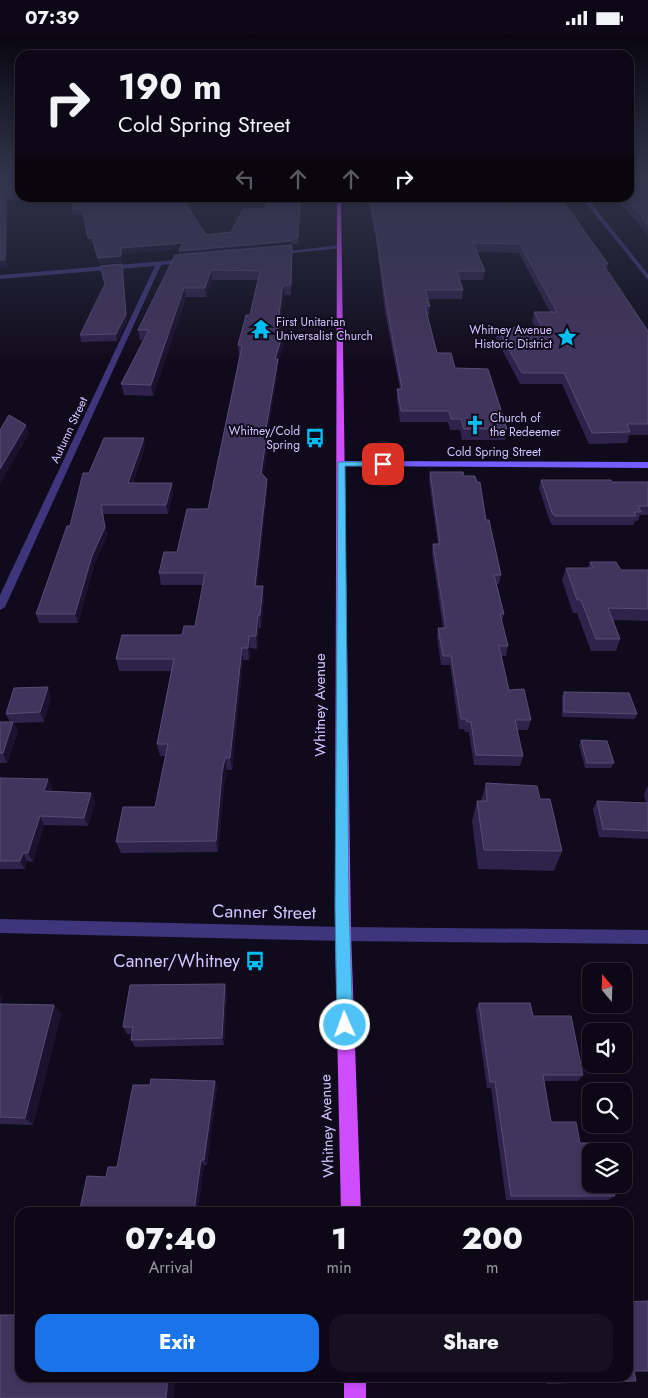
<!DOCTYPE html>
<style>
body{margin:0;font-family:Jost,sans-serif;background:#15111e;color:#f1f3f6;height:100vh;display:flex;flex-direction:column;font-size:19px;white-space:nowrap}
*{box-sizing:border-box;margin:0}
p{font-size:16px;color:#9a9aa0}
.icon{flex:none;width:28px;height:28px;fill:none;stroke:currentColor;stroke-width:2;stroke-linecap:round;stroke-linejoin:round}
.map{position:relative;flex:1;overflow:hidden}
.details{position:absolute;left:15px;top:1172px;width:618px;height:175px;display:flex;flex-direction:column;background:#0c0815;border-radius:15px;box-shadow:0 2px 8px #0003,0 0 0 1px #2c2934}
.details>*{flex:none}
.top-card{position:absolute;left:15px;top:15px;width:619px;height:152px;border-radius:15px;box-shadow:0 2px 8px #0003,0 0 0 1px #2c2934;background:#0c0815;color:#f1f3f6;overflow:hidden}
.needle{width:32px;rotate:341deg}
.buttons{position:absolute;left:582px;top:928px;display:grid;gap:10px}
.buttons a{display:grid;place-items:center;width:50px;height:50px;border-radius:10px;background:#0c0815;box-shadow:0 2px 8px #0003,0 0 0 1px #2c2934;font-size:25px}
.pin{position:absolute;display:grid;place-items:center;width:42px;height:42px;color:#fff;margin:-21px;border-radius:10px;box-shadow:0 2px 8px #0006}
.me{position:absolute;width:55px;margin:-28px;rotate:358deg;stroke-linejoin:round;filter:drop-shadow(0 0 4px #0008)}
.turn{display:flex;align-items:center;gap:18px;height:105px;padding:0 20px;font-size:22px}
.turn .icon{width:65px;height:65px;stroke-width:2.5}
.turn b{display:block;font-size:35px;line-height:42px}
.lanes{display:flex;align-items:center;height:48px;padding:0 20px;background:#0003;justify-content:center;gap:25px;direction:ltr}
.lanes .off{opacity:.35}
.eta{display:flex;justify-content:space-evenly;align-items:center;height:85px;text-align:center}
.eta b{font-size:30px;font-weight:800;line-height:35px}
.button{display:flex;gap:10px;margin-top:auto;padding:10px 20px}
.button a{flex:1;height:58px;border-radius:15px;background:#1a73e8;color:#fff;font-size:20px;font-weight:800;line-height:58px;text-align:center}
.button a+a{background:#15111e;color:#f1f3f6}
.status{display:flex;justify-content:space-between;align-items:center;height:35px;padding:0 25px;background:#0c0815;direction:ltr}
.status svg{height:14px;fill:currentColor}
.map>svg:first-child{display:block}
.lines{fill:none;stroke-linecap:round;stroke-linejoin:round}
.street{fill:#3f357c;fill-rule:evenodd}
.secondary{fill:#735dff;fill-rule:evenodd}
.primary{fill:#d04dff;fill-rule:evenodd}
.wall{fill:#2f234b}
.shaded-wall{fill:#1b1230}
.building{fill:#41355e;stroke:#584c77}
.route{fill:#4fc3f7;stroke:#337fa1}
.labels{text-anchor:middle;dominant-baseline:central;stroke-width:4;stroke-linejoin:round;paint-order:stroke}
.far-poi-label{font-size:12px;fill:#d3c6ff;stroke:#100b1c;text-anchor:start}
.far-street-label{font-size:12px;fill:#d3c6ff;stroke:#100b1c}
.street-label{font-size:15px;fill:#d3c6ff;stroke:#100b1c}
.near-street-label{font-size:18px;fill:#d3c6ff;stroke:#100b1c}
.near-poi-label{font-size:18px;fill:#d3c6ff;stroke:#100b1c;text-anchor:end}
</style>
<div class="status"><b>07:39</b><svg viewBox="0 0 49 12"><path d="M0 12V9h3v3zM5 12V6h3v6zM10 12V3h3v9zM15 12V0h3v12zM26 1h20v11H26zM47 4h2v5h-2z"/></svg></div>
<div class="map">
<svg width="648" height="1363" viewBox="0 0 648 1363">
<rect width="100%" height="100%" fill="#100b1c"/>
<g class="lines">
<!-- street -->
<g class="street">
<path d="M586,162L648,239V245L581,162Z"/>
<path d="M340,210L342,213L275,220L272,218Z"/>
<path d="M188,224L190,227L161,230L5,572L0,575V560L155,231L0,244V240Z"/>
<path d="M0,884L343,892L648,895V909L343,906L0,898Z"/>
</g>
<!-- secondary -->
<path class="secondary" d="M341,426L648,427V433L338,431L337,429Z"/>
<!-- primary -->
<g class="primary">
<path d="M337,162H341L351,899L361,1178H341L335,899Z"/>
<rect x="344" y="1342" width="22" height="21"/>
</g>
</g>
<!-- wall -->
<g class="wall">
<path d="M0,139H20V162H182L206,200L231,197L265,174L301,162L298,209H292V212L291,260H285L283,264L279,298L284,308L278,327V335L267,401L268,410L263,440L267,444V456L257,551L264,563L261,593H259L257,614L250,613L249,625H243L232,735H227L224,750L218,817L121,818L116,807L155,772L165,721H160L157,709L171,636H119L116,624L182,600L195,591L203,550H161L159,538L177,517L208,474L240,321L239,320L238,310L250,280L258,245H212L206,262H186L153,361L124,360L121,349L143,305H140L138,295L179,220V216L180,214L122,219V227L99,229L93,209H90L83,179L73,180L72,174L77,163L8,165L7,231L0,232Z"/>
<path d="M648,139V201L639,191V189L613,162H629Z"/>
<path d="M365,162H560L608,229L606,235L648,296V400H629L627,408L589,409L562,349H520L496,303L497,293L535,292L532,286L534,277H550L519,218L477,217L485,236L483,245H460L463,255L462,264H428L430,271L429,280H427L437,318L455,333L507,394L505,405H462L460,395H450L448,387H400L397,365V354H400L385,277L376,205L369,169H365Z"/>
<path d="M122,229L127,285L117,306L81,307L80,300L105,250L100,231Z"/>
<path d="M145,411L133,448H172L173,457L168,479H103L107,501L94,530L78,588H39L36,579L70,491L89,438Z"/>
<path d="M430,437L464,441L486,485L501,540L499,549H497L504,579L502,586L508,611L506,621H501L509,655L531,685L528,695H517L523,721L520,731L474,730L469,697H465L464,694H459L450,630H441L437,602L438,593H443L432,518L433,509H438L429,446Z"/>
<path d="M541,445L612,447H648V480H640L638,486H635L633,490H552L550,487L539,453Z"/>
<path d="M590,527L621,535H648V586L613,585L620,604L616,616H591L577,578H573L562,545L566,533H588Z"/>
<path d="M564,657L637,679L635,684L562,682V662Z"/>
<path d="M51,662L44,687L14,688L18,696L7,728H0V687H10L6,679Z"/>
<path d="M581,705L614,728L611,733H585L579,710Z"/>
<path d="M0,743L52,752L51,756L91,758L95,767L88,791L44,790L33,827L27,826L25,834H0Z"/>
<path d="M486,748L540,764L562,816L554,836L478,834L472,786L477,766H481Z"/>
<path d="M648,751V804L599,802L593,774L597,766L646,768L644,759Z"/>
<path d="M227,956L224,1010L135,1012L131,1005L132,999H127L123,992Z"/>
<path d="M0,961L2,963L0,969L54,970L61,979L33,1090L0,1089Z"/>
<path d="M479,968L533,981L583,1040L578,1046H544L551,1087L580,1108L615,1161L608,1165H506L491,1053H487L476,975Z"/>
<path d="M215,1046L217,1052L207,1130H204L197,1178H79L106,1142L117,1132L150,1050Z"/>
<path d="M634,1337L636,1346L539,1348L538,1342H628Z"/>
</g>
<!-- shaded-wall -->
<g class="shaded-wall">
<path d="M6,159L8,165L7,231L0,232Z"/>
<path d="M88,203H92L93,209H90Z"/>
<path d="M292,206L291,260L292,212L180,222L179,216Z"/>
<path d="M183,208L184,214L122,219V227L99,229L98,223L121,213Z"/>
<path d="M122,229L127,285L117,306L116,299Z"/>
<path d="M211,235L212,245L206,262L205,253Z"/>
<path d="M284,250L285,260L283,264L278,308L277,298L282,255Z"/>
<path d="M184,253L186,262L153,361L151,350Z"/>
<path d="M283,298L284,308L278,327V335L267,401L268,410L262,450L261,438L265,399L275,324Z"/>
<path d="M26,390L29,399L0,449V434Z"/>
<path d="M144,403L145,411L130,457L128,448Z"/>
<path d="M267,444V456L256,563L255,551Z"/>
<path d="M172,448L173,457L168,479L166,470Z"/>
<path d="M101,470L107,501L94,530L78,588L75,579Z"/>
<path d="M263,551L264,563L261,593L260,580Z"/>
<path d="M258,580L259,593L257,614L256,601Z"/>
<path d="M249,601L250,613L249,625L248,613Z"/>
<path d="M242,613L243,625L232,735L230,723Z"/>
<path d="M48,652L51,662L44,687L40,677Z"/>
<path d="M13,687L18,696L7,728L3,718Z"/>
<path d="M225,723L227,735L224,750L218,817L216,806L222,738Z"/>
<path d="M48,744L52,752L48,765L44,756Z"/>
<path d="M91,758L95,767L88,791L84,783Z"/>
<path d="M40,781L44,790L33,827L28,818Z"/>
<path d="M23,818L27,826L25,834L20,826Z"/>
<path d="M225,949L227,956L224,1010L222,1003Z"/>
<path d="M0,961L2,963L0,970Z"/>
<path d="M54,970L61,979L33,1090L25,1083Z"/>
<path d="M215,1046L217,1052L207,1130L204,1125Z"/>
<path d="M201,1125L204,1130L197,1178H195L194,1176Z"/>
<path d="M168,1342H176L174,1363H166Z"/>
</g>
<!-- building -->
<g class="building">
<path d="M0,139H20V159H6L5,225H0V148L20,147L19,142L0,143Z"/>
<path d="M629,139H648V190L641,183H644L623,162H629Z"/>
<path d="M77,162H182L206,200L231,197L243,174H265L267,162H300L298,203H292V206L179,216L183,208L121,213V221L98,223L92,203H88L82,174H72Z"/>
<path d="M370,162H560L608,229H603L648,296V389H627L630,397L592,398L564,338H522L497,293L542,292L534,277H557L520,209L473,208L485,236H457L463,255H425L430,271H425L437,318H451L455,333L488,334L507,394H464L461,384H451L449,376H401L397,354H402L386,267L376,197Z"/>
<path d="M292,210L291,250H284L282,255L277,298H283L275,324H278L265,399H267L261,438L267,444L255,551H263L260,580H258L256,601H249L248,613H242L230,723H225L222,738L216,806L116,807L123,772H155L168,709H157L174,624H116L122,600H182L184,591H195L205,538H159L164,517H177L187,474H208L242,311L238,310L246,280H250L260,236L211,235L205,253H184L151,350L121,349L149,295H138L175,220Z"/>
<path d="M122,229L126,279L116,299L80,300L105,249L100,231Z"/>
<path d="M9,380L26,390L0,434V395Z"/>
<path d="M104,403H144L128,448H172L166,470H101L105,492L92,521L75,579H36L67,491H70L83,438H89Z"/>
<path d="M430,437H463L464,441H475L477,447H480L486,485H489L501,540H494L504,579H500L508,611H499L509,655L524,654L531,685H515L523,721L476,720L471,687H467L466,684H461L451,621H443L438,593H446L433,509H440Z"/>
<path d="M541,445H611L612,447H648V471H638L641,477H634L636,481H555L552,478Z"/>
<path d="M590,527H616L621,535H648V574L608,573L620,604H596L581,565H577L566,533H593Z"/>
<path d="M48,652L40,677L6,679L14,653Z"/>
<path d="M564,657L629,658L637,679L564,677Z"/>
<path d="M0,687H13L3,718H0Z"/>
<path d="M581,705L607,706L614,728H587Z"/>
<path d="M0,743L48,744L44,756L91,758L84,783L40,781L28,818H23L20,826H0Z"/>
<path d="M486,748L537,751L540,764H550L562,816L484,815L477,766H487Z"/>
<path d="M597,766L648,768V796L603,794Z"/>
<path d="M225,949L222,1003L131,1005L133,992H123L130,950Z"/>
<path d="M479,968H530L533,981H571L583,1040H543L551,1087H576L580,1108H603L605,1116H591V1149H612L615,1161H511L495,1047H490Z"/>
<path d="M0,969L54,970L25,1083L0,1082Z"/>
<path d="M151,1044L215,1046L204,1125H201L194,1176H182V1178H79L87,1141L106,1142L108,1132H117L133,1050H150Z"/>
<path d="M648,1266V1336H634L636,1346L547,1348L546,1342H628V1267Z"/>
<path d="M0,1280H20V1342H168L166,1363H0Z"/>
</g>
<!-- sky -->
<linearGradient id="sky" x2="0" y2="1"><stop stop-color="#09060f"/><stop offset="0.42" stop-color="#31344b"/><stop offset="1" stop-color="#31344b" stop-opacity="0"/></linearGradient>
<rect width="648" height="330" fill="url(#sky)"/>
<!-- route -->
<path class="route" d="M338,427H383L387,429L383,431H345L349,872L353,990L351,995L345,997L339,995L337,990L335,872Z"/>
<!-- icons -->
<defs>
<symbol id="temple-bare" viewBox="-9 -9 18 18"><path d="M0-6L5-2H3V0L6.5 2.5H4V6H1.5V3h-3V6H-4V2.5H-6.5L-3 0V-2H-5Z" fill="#00bef1" stroke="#100b1c" stroke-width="2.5" paint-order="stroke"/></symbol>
<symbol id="sight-bare" viewBox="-9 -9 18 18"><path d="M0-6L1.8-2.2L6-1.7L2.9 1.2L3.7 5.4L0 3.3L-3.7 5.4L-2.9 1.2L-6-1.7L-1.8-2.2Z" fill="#00bef1" stroke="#100b1c" stroke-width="2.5" paint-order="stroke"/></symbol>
<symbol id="church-bare" viewBox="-9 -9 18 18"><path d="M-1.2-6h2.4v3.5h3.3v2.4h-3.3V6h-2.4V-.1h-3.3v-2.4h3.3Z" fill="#00bef1" stroke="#100b1c" stroke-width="2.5" paint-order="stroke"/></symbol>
<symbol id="bus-bare" viewBox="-9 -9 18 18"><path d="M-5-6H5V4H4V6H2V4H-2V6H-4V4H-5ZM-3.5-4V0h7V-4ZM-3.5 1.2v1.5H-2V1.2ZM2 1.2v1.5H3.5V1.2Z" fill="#00bef1" stroke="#100b1c" stroke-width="2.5" paint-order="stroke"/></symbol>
</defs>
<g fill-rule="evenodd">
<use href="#temple-bare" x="247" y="280" width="28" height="28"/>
<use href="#sight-bare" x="553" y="288" width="28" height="28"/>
<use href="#church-bare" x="461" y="376" width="28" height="28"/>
<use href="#bus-bare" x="301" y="389" width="28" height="28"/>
<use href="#bus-bare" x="241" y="912" width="28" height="28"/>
</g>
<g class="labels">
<!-- far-poi labels -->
<g class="far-poi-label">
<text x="276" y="287">First Unitarian<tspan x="276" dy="14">Universalist Church</tspan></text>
<text x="552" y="295" text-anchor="end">Whitney Avenue<tspan x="552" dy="14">Historic District</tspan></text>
<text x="490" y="383">Church of<tspan x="490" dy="14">the Redeemer</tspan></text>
<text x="300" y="396" text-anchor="end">Whitney/Cold<tspan x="300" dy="14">Spring</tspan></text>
</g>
<!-- far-street labels -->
<g class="far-street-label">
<text transform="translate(69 395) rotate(-65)">Autumn Street</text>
<text x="494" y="417">Cold Spring Street</text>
</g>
<!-- street labels -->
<g class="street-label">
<text transform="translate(320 670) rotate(-90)">Whitney Avenue</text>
<text transform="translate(327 1091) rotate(-92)">Whitney Avenue</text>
</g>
<!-- near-street labels -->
<g class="near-street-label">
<text transform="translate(264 877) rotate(1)">Canner Street</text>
</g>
<!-- near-poi labels -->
<g class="near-poi-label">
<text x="240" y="926">Canner/Whitney</text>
</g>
</g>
</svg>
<div class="buttons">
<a><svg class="needle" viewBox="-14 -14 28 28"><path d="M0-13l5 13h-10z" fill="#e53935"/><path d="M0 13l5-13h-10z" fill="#9a9aa0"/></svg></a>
<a><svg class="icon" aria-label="sound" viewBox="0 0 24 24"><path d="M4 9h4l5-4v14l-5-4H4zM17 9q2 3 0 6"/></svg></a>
<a><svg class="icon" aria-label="search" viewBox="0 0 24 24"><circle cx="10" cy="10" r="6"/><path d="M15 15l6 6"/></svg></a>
<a><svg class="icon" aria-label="layers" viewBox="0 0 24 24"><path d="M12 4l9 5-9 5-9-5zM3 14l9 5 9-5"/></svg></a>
</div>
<div class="pin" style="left:383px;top:429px;background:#d93025"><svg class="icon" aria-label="arrive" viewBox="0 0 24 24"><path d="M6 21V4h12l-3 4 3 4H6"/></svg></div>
<svg class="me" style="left:345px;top:990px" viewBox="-20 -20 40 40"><circle r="17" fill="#4fc3f7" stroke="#fff" stroke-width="3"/><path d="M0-11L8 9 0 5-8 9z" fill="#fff"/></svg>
<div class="top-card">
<div class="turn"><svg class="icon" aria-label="right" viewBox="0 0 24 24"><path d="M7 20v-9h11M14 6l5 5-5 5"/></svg><div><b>190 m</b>Cold Spring Street</div></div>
<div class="lanes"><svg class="icon off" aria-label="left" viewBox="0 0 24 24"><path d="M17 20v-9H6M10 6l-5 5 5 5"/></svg><svg class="icon off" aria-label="ahead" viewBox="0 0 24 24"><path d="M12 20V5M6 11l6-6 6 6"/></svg><svg class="icon off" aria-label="ahead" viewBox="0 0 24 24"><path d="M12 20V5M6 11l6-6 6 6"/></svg><svg class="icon" aria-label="right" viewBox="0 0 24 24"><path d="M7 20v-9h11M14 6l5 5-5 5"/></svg></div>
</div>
<section class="details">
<div class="eta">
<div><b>07:40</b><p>Arrival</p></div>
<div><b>1</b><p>min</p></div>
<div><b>200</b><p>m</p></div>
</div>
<div class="button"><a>Exit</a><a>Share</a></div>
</section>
</div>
